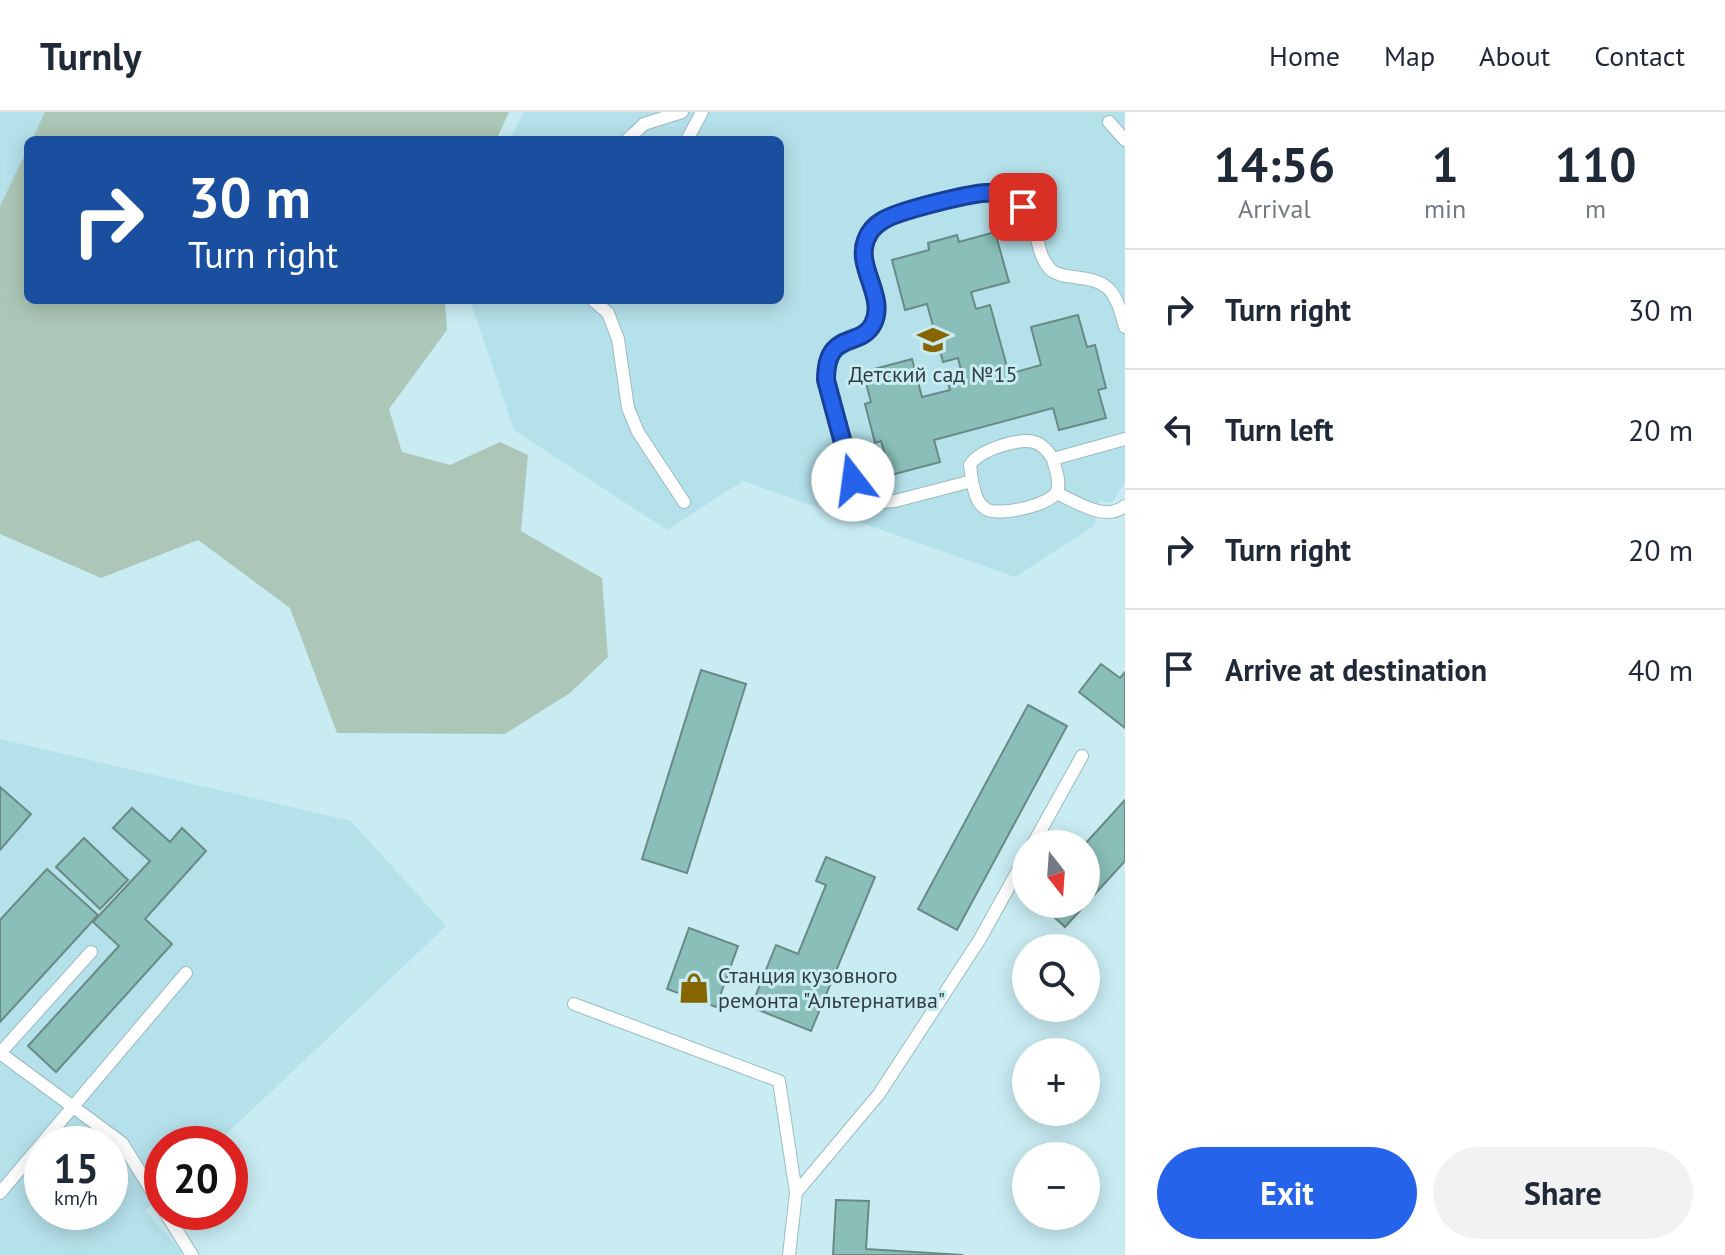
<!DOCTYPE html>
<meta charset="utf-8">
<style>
body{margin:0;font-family:"PT Sans",sans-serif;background:#f2f2f3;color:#1f2937;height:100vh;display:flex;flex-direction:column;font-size:30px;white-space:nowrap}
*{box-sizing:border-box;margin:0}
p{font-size:26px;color:#747a83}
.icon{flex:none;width:44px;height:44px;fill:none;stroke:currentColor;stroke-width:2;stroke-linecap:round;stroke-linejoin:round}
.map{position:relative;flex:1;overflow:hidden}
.details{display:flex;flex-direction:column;background:#fff;width:600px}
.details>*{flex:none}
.hud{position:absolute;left:24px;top:24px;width:760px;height:168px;border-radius:12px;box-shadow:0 4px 20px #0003;background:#1a4fa0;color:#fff;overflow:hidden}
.needle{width:52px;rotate:163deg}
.controls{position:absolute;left:1012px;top:718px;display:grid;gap:16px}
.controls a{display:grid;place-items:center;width:88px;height:88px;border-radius:50%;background:#fff;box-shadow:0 4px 20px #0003;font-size:40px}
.speed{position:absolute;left:24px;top:1014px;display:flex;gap:16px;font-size:40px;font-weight:700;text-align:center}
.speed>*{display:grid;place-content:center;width:104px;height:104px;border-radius:50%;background:#fff;box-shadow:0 4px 20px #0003;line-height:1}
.speed small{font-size:20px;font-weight:400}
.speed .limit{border:12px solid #d22;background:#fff;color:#111}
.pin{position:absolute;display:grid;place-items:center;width:68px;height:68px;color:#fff;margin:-34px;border-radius:16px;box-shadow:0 4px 12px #0006}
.me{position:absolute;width:88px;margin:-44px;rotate:345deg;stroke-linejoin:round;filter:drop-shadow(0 0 6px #0008)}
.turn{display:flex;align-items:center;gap:28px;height:168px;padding:0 32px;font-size:36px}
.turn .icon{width:104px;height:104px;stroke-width:2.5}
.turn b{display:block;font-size:56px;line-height:68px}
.eta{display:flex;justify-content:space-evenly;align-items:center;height:136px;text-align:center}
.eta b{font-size:48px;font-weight:600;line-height:56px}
.cta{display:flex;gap:16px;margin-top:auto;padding:16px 32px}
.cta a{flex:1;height:92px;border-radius:48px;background:#2563eb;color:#fff;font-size:32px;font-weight:600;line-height:92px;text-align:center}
.cta a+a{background:#f2f2f3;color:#1f2937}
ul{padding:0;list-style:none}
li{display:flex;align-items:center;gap:24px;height:120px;padding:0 32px;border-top:2px solid #e0e1e3}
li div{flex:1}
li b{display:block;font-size:30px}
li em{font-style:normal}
header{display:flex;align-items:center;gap:48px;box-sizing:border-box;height:112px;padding:0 40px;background:#fff;border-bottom:2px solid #e0e1e3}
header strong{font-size:38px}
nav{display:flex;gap:44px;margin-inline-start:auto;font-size:28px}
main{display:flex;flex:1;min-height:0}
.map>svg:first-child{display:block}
.built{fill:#b5e1eb;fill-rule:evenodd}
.green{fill:#acc7b8}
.building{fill:#89bfb8;stroke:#698a85;stroke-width:2}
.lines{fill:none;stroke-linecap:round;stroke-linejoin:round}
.lane-casing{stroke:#99bbc2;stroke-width:14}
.lane{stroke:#fff;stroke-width:12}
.route-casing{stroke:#184099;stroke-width:20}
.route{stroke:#2563eb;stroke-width:14}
.labels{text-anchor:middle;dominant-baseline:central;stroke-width:6;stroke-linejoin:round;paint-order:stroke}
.poi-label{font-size:22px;fill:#313f42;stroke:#c9ecf3}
</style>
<header>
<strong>Turnly</strong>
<nav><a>Home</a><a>Map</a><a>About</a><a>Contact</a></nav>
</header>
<main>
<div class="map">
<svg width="1125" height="1143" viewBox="0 0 1125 1143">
<rect width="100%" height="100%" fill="#c9ecf3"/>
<!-- built -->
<g class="built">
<path d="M0,0H52L41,28H28V62L0,134Z"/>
<path d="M524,0H1125V370L1112,391L1099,389L1094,414L1015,465L743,369L667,418L514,318L470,188H780V28H509Z"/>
<path d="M0,627L351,709L446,814L216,1032H162V1083L145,1099L183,1140L180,1143H0ZM42,1032H110V1100H42Z"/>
</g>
<!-- green -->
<g class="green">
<path d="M45,0H509L496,28H32Z"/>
<path d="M28,36V188H445L447,218L389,297L402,340L450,353L500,330L528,343L521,419L602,466L608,545L570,581L505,622L337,621L290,496L198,428L101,466L0,422V94Z"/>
</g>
<!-- building -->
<g class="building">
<path d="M995,120L1009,170L971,180L976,197L990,193L1009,262L1041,253L1031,215L1078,203L1087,235L1095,233L1106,276L1098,278L1106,306L1059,318L1053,296L934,328L940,350L891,363L881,329L875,331L865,292L871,290L863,260L912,247L922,285L950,278L947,266L962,262L958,246L943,250L927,192L905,198L892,148L929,138L928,131L957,123L959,130Z"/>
<path d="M1101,552L1120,566L1125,560V616L1079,580Z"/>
<path d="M701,558L746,572L687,761L642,747Z"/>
<path d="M1028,593L1067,614L957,818L918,797Z"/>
<path d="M0,675L31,702L0,738Z"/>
<path d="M1125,688V749L1086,792L1085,732Z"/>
<path d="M132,696L170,730L182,716L206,739L145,807L172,832L56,960L28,934L119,834L93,810L150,749L113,716Z"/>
<path d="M84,726L128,768L100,797L56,755Z"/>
<path d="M826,745L875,765L811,919L751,895L776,833L798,842L826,773L816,769Z"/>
<path d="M47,757L98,803L0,910V808Z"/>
<path d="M1040,792H1086L1065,815Z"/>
<path d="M689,816L738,834L716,895L667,877Z"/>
<path d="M836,1088L869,1089L866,1137L963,1143H833Z"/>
</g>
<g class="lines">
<defs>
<g id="lane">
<path d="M1109,10L1125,28"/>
<path d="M627,28L644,12L682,0"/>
<path d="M687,28L702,0"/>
<path d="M593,188L608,201L618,227L628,296L638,320L684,390"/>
<path d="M1125,215C1117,186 1113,169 1080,166C1070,164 1060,165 1051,158C1034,141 1040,114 1025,97C1017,88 1004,82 992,81C971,79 884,102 871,118C850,146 883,177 875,207C866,237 826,217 826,268L853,368L868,385L881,390L895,389L972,369L970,353C979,338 1018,326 1034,330C1044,333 1048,340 1053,347L1125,327"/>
<path d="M972,369C975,380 976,391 986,397C998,405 1052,393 1057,379C1061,369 1055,357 1053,347"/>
<path d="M1056,381C1078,390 1104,410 1125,394"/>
<path d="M1033,732L1082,644"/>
<path d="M574,892L779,969L796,1081L789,1143"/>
<path d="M1,940L91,840"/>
<path d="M0,941L122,1031L162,1095"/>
<path d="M0,1081L186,861"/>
<path d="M796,1081L879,982L980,827L1026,744"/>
<path d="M165,1100L192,1143"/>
</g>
</defs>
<!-- lane casing -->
<use href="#lane" class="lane-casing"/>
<!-- lane -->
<use href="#lane" class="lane"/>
</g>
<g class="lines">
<defs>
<path id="route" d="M853,368L826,268C826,217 860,237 873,212C887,185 855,155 866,128C869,120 875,113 882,109C897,99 979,78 996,81C1007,83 1014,89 1023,95"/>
</defs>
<!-- route casing -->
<use href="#route" class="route-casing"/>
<!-- route -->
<use href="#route" class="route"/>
</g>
<!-- icons -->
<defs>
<symbol id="school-bare" viewBox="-9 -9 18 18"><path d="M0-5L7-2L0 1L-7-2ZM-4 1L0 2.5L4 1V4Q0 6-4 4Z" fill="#876500" stroke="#c9ecf3" stroke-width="2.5" paint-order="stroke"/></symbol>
<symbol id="shop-bare" viewBox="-9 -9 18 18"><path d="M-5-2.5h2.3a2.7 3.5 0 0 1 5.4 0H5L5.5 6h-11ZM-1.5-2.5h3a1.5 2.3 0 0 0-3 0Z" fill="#876500" stroke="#c9ecf3" stroke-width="2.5" paint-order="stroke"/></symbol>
</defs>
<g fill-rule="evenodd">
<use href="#school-bare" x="911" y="206" width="44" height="44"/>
<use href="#shop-bare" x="672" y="854" width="44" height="44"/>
</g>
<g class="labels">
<!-- poi labels -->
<g class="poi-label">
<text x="933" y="262">Детский сад №15</text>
<text x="718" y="863" text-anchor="start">Станция кузовного<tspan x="718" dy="25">ремонта "Альтернатива"</tspan></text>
</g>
</g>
</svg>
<div class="controls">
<a><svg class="needle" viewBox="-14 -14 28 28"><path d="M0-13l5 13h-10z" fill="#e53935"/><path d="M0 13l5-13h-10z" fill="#747a83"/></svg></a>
<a><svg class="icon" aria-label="search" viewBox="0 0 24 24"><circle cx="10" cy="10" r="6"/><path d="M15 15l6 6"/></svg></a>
<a>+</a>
<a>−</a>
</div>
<div class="speed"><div>15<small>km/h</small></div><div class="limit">20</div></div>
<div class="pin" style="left:1023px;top:95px;background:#d93025"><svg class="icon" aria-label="arrive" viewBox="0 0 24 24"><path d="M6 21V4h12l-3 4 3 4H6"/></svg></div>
<svg class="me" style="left:853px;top:368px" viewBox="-20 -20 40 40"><circle r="19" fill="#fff"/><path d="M0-13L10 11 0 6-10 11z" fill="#2563eb"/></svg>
<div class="hud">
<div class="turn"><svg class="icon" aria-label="right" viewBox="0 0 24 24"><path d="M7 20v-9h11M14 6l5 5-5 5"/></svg><div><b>30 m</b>Turn right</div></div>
</div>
</div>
<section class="details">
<div class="eta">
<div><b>14:56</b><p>Arrival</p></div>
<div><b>1</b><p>min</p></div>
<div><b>110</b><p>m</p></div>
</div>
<ul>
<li><svg class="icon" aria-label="right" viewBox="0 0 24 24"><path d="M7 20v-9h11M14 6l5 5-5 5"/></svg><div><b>Turn right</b></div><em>30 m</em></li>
<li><svg class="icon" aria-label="left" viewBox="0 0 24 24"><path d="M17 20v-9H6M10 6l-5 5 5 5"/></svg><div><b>Turn left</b></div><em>20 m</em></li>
<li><svg class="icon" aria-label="right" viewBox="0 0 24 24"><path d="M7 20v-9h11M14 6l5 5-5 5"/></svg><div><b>Turn right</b></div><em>20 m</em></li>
<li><svg class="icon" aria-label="arrive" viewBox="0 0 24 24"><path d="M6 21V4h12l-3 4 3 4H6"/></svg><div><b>Arrive at destination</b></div><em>40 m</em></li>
</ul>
<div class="cta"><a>Exit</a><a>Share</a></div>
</section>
</main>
